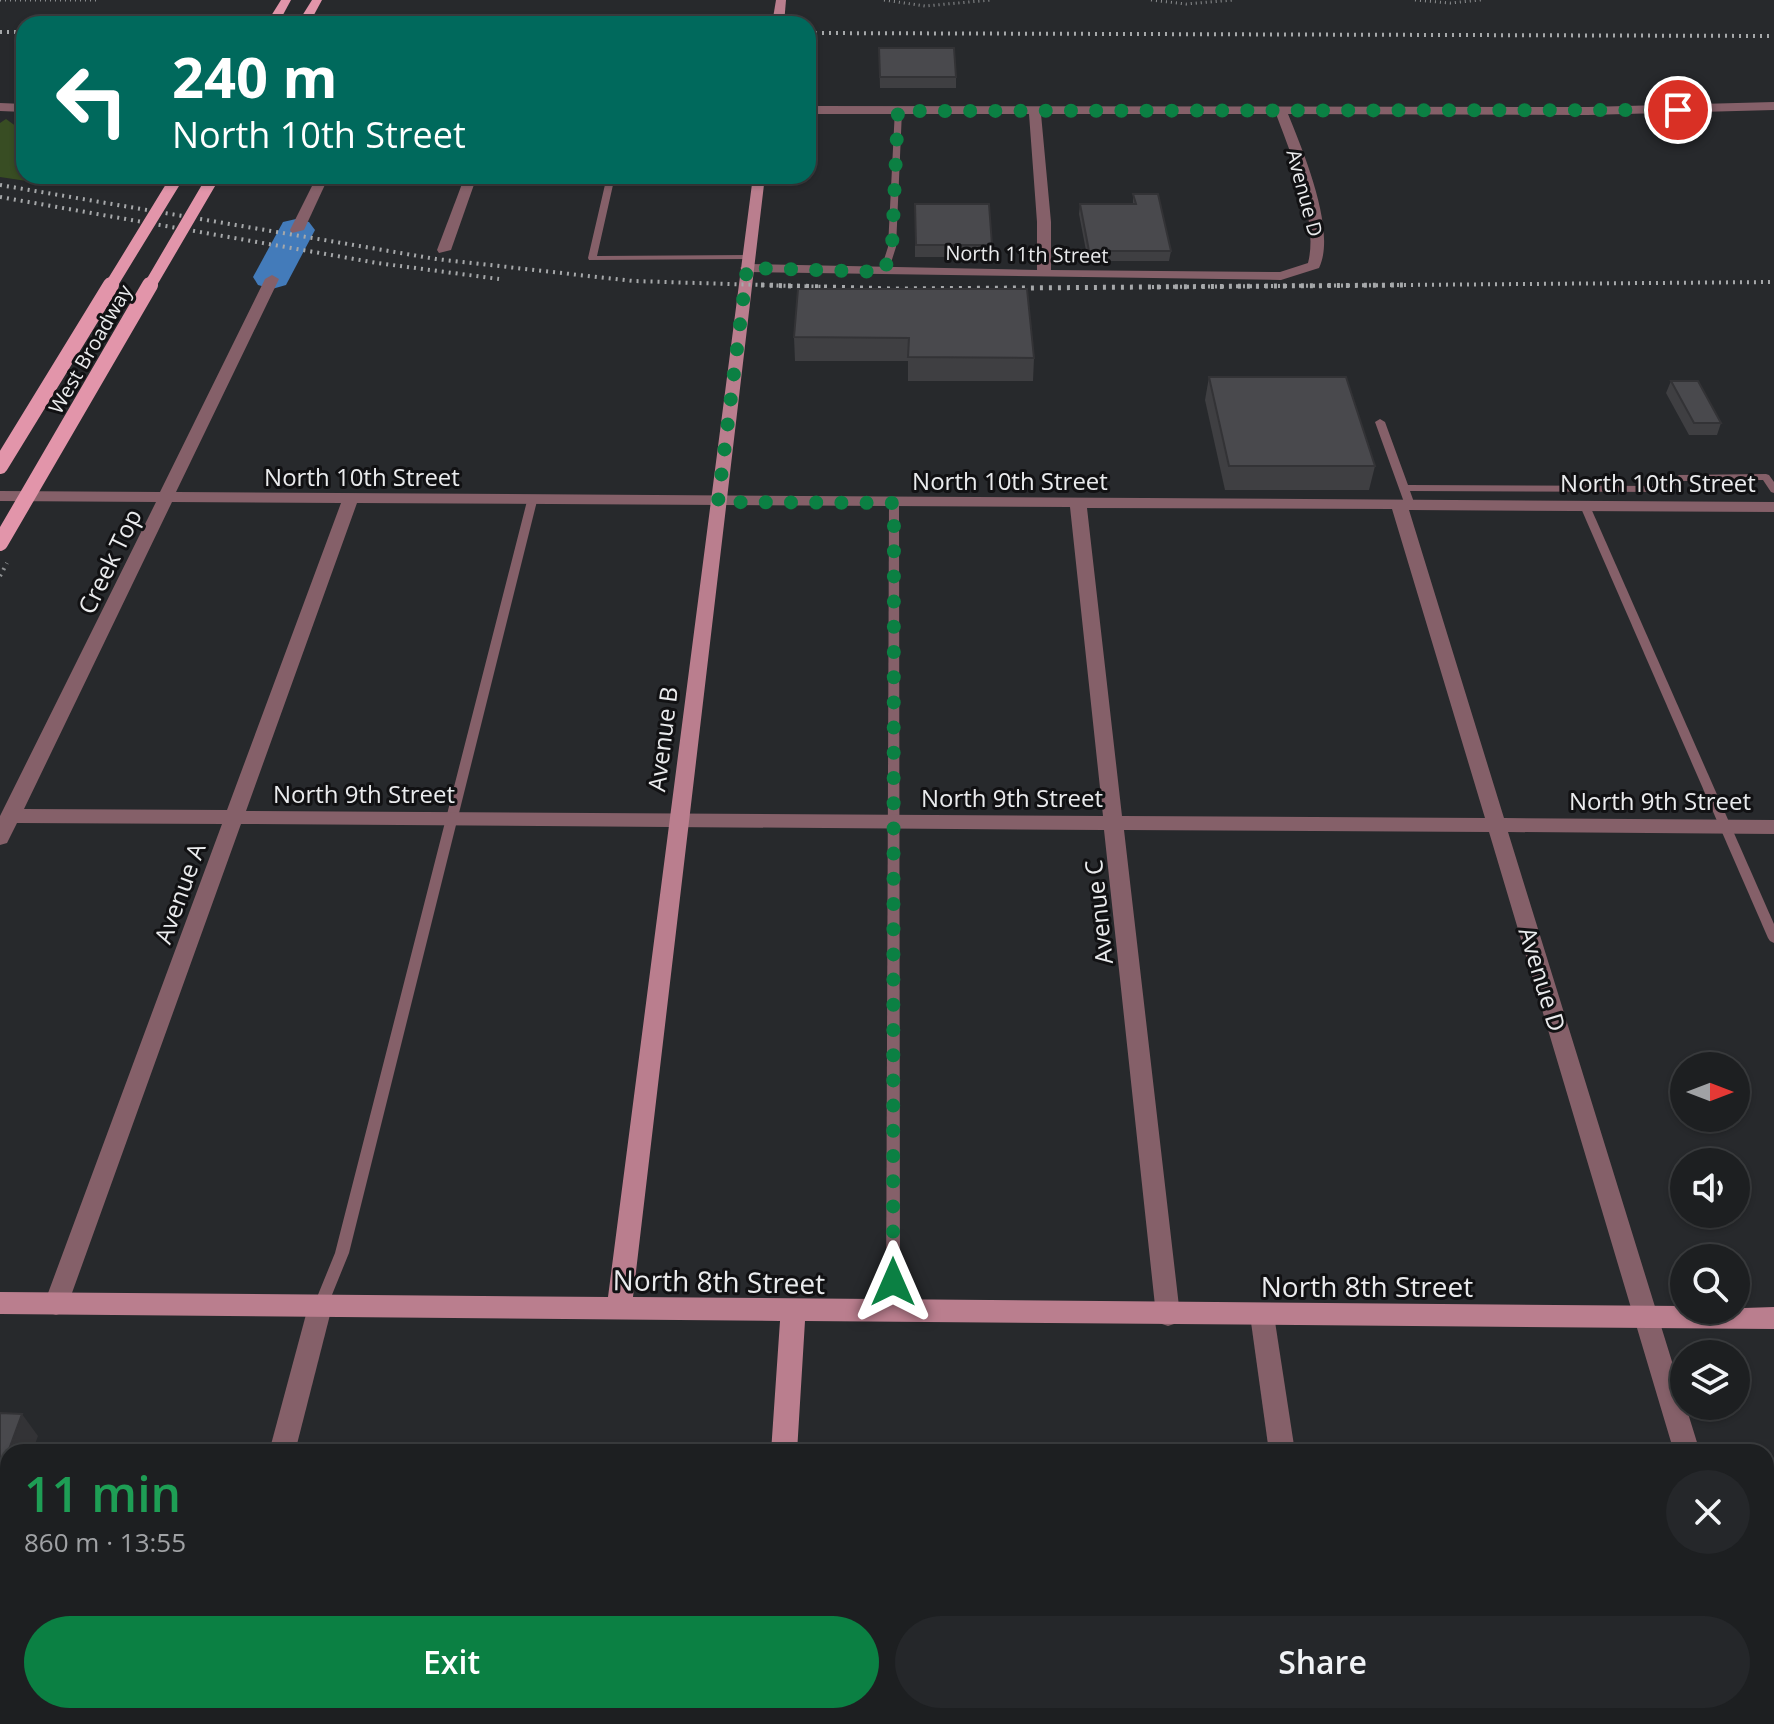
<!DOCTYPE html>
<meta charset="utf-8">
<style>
body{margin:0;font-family:"Open Sans",sans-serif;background:#25272a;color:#f1f3f6;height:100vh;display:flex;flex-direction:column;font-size:30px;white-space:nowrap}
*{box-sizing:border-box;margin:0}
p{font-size:26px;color:#a0a2a5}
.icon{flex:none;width:44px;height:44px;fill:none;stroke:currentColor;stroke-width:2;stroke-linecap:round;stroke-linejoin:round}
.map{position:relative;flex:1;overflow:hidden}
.side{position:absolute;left:0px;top:1444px;width:1774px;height:280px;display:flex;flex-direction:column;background:#1d1f21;border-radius:24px 24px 0 0;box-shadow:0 2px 6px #0004,0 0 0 2px #3b3d3f}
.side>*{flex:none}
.top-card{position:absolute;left:16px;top:16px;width:800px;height:168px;border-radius:24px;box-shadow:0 2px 6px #0004,0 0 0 2px #3b3d3f;background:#00695c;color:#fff;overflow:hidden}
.needle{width:52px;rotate:90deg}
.tools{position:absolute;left:1670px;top:1052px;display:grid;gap:16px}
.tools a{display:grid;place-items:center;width:80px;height:80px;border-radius:50%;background:#1d1f21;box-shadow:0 2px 6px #0004,0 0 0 2px #3b3d3f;font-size:40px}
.pin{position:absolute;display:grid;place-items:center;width:68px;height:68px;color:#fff;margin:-34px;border:4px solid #fff;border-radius:50%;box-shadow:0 2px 8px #0007}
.me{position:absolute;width:88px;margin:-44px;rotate:0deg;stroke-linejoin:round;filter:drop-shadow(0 0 6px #0008)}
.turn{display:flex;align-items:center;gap:28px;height:168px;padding:0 24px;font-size:36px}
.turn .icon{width:104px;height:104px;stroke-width:2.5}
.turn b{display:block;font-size:56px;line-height:68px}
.round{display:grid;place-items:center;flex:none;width:84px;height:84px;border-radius:42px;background:#25272a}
.headline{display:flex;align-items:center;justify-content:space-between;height:136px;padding:0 24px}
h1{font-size:48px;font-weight:600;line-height:60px;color:#1e9e55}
.cta{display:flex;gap:16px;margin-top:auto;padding:16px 24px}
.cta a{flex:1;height:92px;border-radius:48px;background:#0b8043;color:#fff;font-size:32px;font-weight:600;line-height:92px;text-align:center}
.cta a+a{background:#25272a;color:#f1f3f6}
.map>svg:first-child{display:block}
.green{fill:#384d23}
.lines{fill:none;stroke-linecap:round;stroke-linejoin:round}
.river{fill:#437bba;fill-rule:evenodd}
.path{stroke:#8d8f91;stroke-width:3;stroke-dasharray:1 4;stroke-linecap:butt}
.lane{fill:#856069;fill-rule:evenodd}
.street{fill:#856069;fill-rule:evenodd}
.secondary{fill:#ba7e8e;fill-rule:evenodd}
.primary{fill:#e295aa;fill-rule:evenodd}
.rail-far1{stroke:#a6a8aa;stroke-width:4;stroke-dasharray:2 5;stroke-linecap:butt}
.rail{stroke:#a6a8aa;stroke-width:5;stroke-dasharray:3 6;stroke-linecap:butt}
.path-bridge{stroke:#8d8f91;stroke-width:4;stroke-dasharray:2 5;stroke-linecap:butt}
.primary-bridge-far1{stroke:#e295aa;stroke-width:12}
.primary-bridge{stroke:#e295aa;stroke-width:16}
.wall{fill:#3f3f42}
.shaded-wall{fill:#333336}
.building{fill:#49494d;stroke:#333336;stroke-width:2}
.route{stroke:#0b8043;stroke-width:14;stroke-dasharray:0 25.2}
.labels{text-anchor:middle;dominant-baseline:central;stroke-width:6;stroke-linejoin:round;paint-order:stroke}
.far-street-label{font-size:20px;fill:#eaebed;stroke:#111113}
.street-label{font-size:24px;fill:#eaebed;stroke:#111113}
.near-street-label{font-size:28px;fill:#eaebed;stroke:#111113}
</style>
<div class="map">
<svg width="1774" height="1724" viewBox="0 0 1774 1724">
<rect width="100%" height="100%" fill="#27292c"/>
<!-- green -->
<path class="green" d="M6,119L24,132V176H75L60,186L0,177V123Z"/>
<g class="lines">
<!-- river -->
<path class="river" d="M296,219L309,222L315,230L286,285L272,289L258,285L253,277L283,222Z"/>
<!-- path -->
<g class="path">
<path d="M0,0H97"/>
<path d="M884,0L925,6L991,0"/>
<path d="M1151,0L1186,4L1234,0"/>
<path d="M1415,0L1450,3L1481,0"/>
</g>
<!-- lane -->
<g class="lane">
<path d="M895,109L902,111L896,247L888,272L884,274L880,272L888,247Z"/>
<path d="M607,176H615L597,256L748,255L752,257L748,259L589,260L588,258Z"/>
<path d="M1380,419L1385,422L1408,485L1665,486L1679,475L1766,474L1769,475L1774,482V493L1771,492L1763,480L1681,481L1667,492L1410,491L1415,505L1410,508L1405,505L1375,422Z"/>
<path d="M532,498L537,501L349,1253L325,1312L320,1314L315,1312L313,1307L335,1253L527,501Z"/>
<path d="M894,500L899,503L900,1312L898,1317L893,1319L888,1317L886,1312L889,503Z"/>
<path d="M1585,503L1590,506L1774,924V943L1770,941L1768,938L1580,506Z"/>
</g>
<!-- street -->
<g class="street">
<path d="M1774,102V110L1588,115L1288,114C1303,151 1337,231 1319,268L1281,280L747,272L740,268L747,264L1037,270V222L1029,114H808V106L1588,107ZM1041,114H1276C1291,154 1319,221 1308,263L1280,272L1051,270V222Z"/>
<path d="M0,103L24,104V112L0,111Z"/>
<path d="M317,176H329L304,230L292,233L290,230Z"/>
<path d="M465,176H477L451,250L439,253L437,250Z"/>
<path d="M272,275L279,279L176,492L1774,502V512L1409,510L1504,818L1774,820V834L1508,832L1700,1452H1674L1489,832L1124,830L1180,1315L1177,1323L1168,1326L1159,1323L1156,1315L1104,830L241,824L68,1304L65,1312L56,1315L47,1312L44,1304L222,824L17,823L7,843L0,845V816L156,502L0,501V491L160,492L265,279ZM172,502L341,503L227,810L24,809ZM357,503L1070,507L1103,816L246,811ZM1087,508L1392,509L1485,818L1122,816Z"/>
<path d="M320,1296L329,1299L332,1307L295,1452H269L308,1307L311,1299Z"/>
<path d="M1262,1304L1271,1307L1274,1315L1295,1452H1269L1250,1315L1253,1307Z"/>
<path d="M173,1716H203L200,1724H170Z"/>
<rect x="1293" y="1716" width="30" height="8"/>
<path d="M1736,1716H1766L1767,1724H1737Z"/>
</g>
<!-- secondary -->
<g class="secondary">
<path d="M776,0H786L784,24H772Z"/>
<path d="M753,176H765L633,1297L1684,1306V1310L1774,1307V1329L805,1321L797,1452H771L780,1321L0,1314V1292L608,1297Z"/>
<path d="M736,1716H766L765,1724H735Z"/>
</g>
<!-- primary -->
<g class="primary">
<path d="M281,0H291L278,24H266Z"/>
<path d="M312,0H322L309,24H297Z"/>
</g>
<!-- rail-far1 -->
<g class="rail-far1">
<path d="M0,32H24"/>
<path d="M808,33L1774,36"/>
<path d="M0,185L436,259L633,281L826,287"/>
<path d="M0,197L377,263L499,279"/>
<path d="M1152,287L1774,282"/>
</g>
<!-- rail -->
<path class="rail" d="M761,285L893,289L1403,285"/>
<!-- path-bridge -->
<path class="path-bridge" d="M0,576L7,563"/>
<!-- primary-bridge-far1 -->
<g class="primary-bridge-far1">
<path d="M110,287L178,176"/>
<path d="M149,287L214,176"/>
</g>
<!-- primary-bridge -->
<g class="primary-bridge">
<path d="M0,466L111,285"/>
<path d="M0,543L150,285"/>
</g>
</g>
<!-- wall -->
<g class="wall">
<path d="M879,48L956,77V88H880Z"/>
<path d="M1133,194L1171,251L1169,261H1088L1079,214L1080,204H1133Z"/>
<path d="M915,204L992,245V257H915Z"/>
<path d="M798,289L1034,358L1033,381H908V361H795L794,337Z"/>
<path d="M1209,377L1375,466L1369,490H1225L1205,400Z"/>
<path d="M1671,381L1721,423L1717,435H1689L1666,393Z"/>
<path d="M1405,1716H1475L1512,1724H1405Z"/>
</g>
<!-- shaded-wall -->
<g class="shaded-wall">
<path d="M22,1414L38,1436L32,1452H8Z"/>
<path d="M8,1452V1520L0,1542V1474Z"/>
</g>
<!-- building -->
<g class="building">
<path d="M879,48H954L956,77H880Z"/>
<path d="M1133,194H1158L1171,251H1089L1080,204H1136Z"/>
<path d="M915,204H989L992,245H916Z"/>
<path d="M798,289H1027L1034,358L908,357L909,338L794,337Z"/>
<path d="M1209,377H1346L1375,466H1229Z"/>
<path d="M1671,381H1698L1721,423H1694Z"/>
<path d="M0,1413L22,1414L0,1474Z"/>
<path d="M1411,1716H1475L1512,1724H1411Z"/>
</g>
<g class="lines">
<!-- route -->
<path class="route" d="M893,1282L894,503L718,502L747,268L884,272L892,247L898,111L1678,110"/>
</g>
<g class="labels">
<!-- far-street labels -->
<g class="far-street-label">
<text transform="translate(1305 193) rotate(75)">Avenue D</text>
<text transform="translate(1027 254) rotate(1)">North 11th Street</text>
<text transform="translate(90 349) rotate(-60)">West Broadway</text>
</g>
<!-- street labels -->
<g class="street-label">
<text x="362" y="476">North 10th Street</text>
<text x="1010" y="480">North 10th Street</text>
<text x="1658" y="482">North 10th Street</text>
<text transform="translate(109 561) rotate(-64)">Creek Top</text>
<text transform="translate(662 739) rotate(-83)">Avenue B</text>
<text x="364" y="793">North 9th Street</text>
<text x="1012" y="797">North 9th Street</text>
<text x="1660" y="800">North 9th Street</text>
<text transform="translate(179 893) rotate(-70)">Avenue A</text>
<text transform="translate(1098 912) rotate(-96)">Avenue C</text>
<text transform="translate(1543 979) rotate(73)">Avenue D</text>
</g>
<!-- near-street labels -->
<g class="near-street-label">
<text transform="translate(719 1281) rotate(1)">North 8th Street</text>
<text x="1367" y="1286">North 8th Street</text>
</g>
</g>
</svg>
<div class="tools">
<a><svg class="needle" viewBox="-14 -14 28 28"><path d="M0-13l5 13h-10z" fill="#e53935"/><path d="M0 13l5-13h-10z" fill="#a0a2a5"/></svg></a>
<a><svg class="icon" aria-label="sound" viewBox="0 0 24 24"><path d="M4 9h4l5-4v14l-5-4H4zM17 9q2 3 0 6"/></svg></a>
<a><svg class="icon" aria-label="search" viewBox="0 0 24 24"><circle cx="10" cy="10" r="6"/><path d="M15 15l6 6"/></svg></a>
<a><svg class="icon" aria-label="layers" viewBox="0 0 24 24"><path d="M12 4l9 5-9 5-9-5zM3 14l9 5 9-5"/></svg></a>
</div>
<div class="pin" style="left:1678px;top:110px;background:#d93025"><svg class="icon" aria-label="arrive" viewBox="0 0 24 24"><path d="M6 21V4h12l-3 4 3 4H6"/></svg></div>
<svg class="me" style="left:893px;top:1282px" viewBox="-20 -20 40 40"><path d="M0-17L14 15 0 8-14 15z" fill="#0b8043" stroke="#fff" stroke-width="4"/></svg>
<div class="top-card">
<div class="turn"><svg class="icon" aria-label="left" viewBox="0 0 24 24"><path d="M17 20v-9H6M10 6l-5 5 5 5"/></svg><div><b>240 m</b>North 10th Street</div></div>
</div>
<section class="side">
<div class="headline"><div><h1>11 min</h1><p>860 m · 13:55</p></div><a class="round"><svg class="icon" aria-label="close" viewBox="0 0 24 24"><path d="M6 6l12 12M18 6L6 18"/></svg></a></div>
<div class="cta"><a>Exit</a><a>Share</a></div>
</section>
</div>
